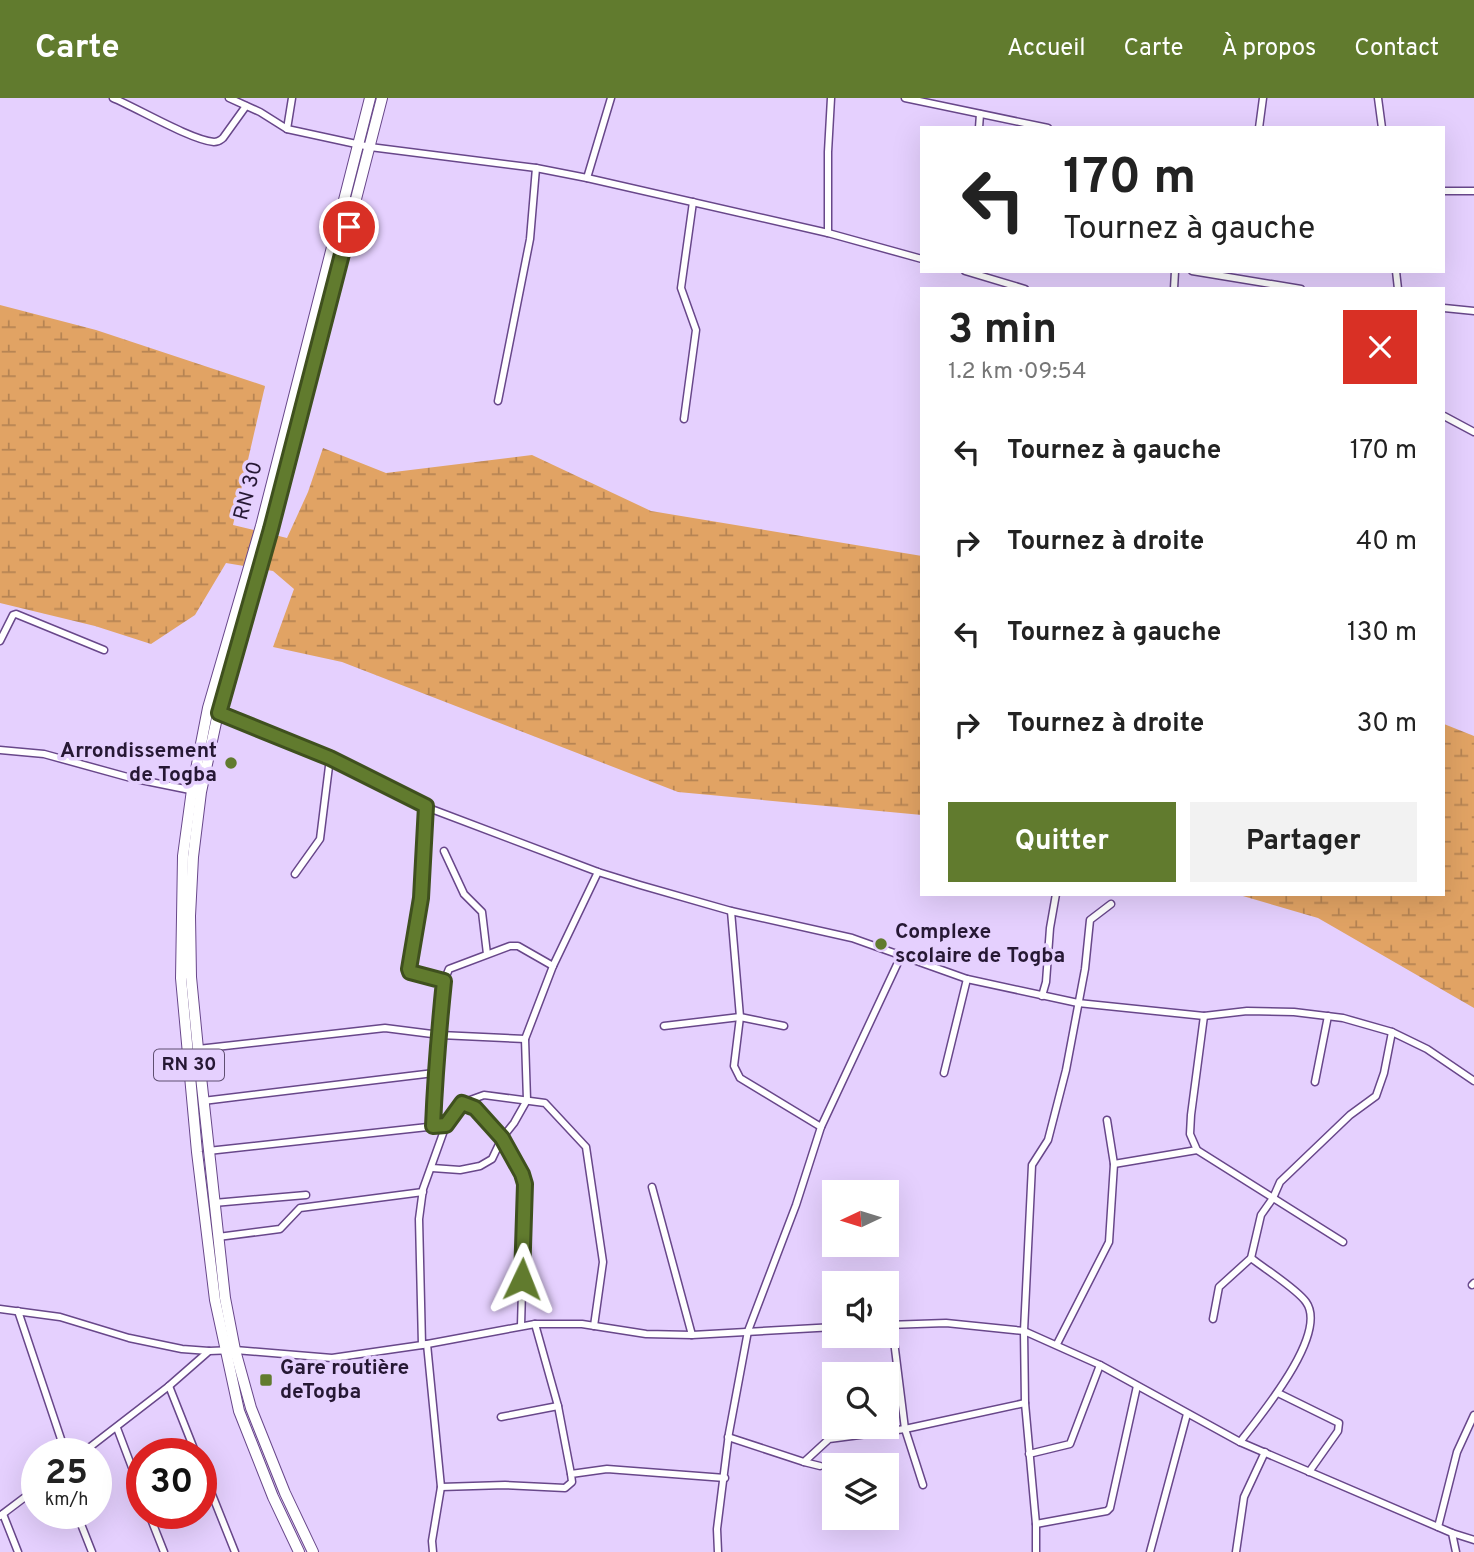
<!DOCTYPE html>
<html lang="fr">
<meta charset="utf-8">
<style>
body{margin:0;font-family:Overpass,sans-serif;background:#f2f2f2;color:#222;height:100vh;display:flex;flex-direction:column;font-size:26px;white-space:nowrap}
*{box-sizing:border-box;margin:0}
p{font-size:23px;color:#767676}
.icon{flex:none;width:38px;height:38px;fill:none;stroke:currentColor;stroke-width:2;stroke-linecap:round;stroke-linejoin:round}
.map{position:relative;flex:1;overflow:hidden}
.side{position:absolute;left:920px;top:189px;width:525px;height:609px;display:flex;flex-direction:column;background:#fff;border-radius:0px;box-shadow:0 7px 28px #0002}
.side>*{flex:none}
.banner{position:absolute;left:920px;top:28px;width:525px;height:147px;border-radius:0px;box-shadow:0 7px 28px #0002;background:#fff;color:#222;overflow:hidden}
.needle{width:46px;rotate:266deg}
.tools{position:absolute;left:822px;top:1082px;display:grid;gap:14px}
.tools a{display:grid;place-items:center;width:77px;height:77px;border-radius:0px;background:#fff;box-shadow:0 7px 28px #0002;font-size:35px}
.speed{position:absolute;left:21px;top:1340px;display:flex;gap:14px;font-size:35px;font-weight:700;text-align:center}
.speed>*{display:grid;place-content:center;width:91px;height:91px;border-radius:50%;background:#fff;box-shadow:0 7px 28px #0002;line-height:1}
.speed small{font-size:18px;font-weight:400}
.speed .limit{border:10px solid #d22;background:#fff;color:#111}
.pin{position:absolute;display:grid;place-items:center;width:60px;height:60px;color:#fff;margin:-30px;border:4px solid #fff;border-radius:50%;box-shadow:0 2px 7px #0007}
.me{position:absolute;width:77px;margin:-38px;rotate:2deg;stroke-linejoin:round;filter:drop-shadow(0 0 5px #0008)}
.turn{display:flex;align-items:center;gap:24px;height:147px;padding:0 28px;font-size:32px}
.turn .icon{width:91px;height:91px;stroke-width:2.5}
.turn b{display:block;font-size:49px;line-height:60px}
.round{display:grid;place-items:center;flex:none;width:74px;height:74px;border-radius:0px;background:#f2f2f2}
.overview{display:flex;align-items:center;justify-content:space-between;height:119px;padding:0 28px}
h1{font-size:42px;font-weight:700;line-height:52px}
.cta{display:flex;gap:14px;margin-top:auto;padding:14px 28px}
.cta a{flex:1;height:80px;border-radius:0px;background:#617b2e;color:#fff;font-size:28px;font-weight:700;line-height:80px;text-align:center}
.cta a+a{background:#f2f2f2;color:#222}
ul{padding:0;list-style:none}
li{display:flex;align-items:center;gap:21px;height:91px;padding:0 28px}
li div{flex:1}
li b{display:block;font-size:26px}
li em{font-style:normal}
header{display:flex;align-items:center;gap:42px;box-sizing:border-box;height:98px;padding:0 35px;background:#617b2e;color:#fff}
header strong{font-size:33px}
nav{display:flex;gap:38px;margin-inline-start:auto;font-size:24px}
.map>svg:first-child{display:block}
.wetland{fill:url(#wetland-marsh)}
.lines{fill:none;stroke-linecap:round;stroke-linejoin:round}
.minor-casing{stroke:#68478a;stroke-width:9}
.primary-casing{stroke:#68478a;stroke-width:12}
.minor{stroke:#fff;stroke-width:6}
.primary{stroke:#fff;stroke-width:10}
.route-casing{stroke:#3f501e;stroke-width:18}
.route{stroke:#617b2e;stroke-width:12}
.poi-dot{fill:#617b2e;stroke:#e5d0fe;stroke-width:2.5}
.labels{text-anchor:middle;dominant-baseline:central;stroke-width:7;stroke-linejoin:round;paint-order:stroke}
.shield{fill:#e5d0fe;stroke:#5f4f71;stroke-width:2}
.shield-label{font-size:19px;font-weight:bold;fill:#261834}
.street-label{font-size:21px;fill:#261834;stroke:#e5d0fe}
.poi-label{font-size:21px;font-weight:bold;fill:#261834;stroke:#e5d0fe;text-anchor:start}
</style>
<header>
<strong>Carte</strong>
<nav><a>Accueil</a><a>Carte</a><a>À propos</a><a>Contact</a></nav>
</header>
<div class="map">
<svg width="1474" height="1454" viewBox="0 0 1474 1454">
<defs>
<pattern id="wetland-marsh" width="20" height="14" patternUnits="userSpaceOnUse" patternTransform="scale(1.75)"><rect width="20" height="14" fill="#e1a364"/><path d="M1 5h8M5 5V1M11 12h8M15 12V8" fill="none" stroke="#b68453"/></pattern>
</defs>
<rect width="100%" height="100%" fill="#e5d0fe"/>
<!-- wetland -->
<g class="wetland">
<path d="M0,207L96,232L265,288L233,427L287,440L308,394L323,350L386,375L532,357L651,413L922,458V717L678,694L342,564L273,549L294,491L273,473L226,465L195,517L151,546L95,528L0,505Z"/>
<path d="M1444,626L1474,638V910L1318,820L1236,796H1444Z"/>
</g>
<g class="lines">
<defs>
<g id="minor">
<path d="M113,0C137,10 191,42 214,44C219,44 219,43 223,40L246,8"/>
<path d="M229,0L260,14L287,31L370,49L536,70L587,80L828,135L922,161"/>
<path d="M905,0L1048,30"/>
<path d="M1378,0L1382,30"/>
<path d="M979,30L980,16"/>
<path d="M1259,30L1263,0"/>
<path d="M287,31L292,0"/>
<path d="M587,80L611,0"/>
<path d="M1444,93H1474"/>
<path d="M828,135V54L831,0"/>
<path d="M965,173L1025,191"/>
<path d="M1192,173L1301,191"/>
<path d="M1396,173L1398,191"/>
<path d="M1174,191L1175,173"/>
<path d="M1444,210L1474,213"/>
<path d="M498,303L530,141L536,70"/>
<path d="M1444,318L1474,334"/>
<path d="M684,321L696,232L681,190L693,104"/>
<path d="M0,543L13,517L16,516L104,552"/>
<path d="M218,615L330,660L404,699L434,712L598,774L640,787L731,813L852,840L967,881L1078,905L1204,918L1247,913L1294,914L1343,920L1392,934L1427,951L1474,983"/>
<path d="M0,652L44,656L131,680L195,693"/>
<path d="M426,708L421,800L409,871L410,874L444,883"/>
<path d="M444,753L464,796L482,814L487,856"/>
<path d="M295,776L320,741L330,660"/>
<path d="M731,813L740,919L734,968L740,980L821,1029"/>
<path d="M1042,898L1046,884L1050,830L1056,796"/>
<path d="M1204,918L1191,1017L1190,1036L1197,1052L1343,1144"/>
<path d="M664,928L740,919L784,928"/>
<path d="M198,951L385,930L440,937L525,941"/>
<path d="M944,975L967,881"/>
<path d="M1315,984L1328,918"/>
<path d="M203,1003L434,975"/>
<path d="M464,1005C488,1011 519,1063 525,1086L521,1228"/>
<path d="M433,1028L434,975L440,937L444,883L449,871L510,848H518L553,868"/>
<path d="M208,1053L446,1027"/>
<path d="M1114,1066L1197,1052"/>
<path d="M432,1070L460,1072L480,1068L492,1061L502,1040L514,1025L527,1002L525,941L553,868L598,774"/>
<path d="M652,1089L692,1237"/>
<path d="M214,1105L306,1097"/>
<path d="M218,1139L280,1131L300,1110L423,1094"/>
<path d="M1472,1187L1474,1185"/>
<path d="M0,1211L60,1219L129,1240L182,1251L209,1253"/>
<path d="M18,1213L66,1356"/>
<path d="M1213,1221L1219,1189L1251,1160L1261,1117L1273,1100L1280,1084L1350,1017L1376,998L1384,975L1392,934"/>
<path d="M535,1226L558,1308L571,1376"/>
<path d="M887,1227L946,1225L1024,1233L1100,1267L1240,1344L1452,1435L1456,1454"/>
<path d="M892,1227L905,1331L923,1387"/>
<path d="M427,1246L441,1389L432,1443L433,1454"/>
<path d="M1057,1246L1109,1144L1114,1066L1107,1022"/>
<path d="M422,1247L419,1121L423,1091L446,1027L462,1005L484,997L545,1005L586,1049L603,1164L594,1228"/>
<path d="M169,1288L196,1356"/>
<path d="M1278,1295L1339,1325L1338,1333L1309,1374"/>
<path d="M501,1319L558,1308"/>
<path d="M117,1330L142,1396"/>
<path d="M728,1339L804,1364L829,1341L905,1331L1025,1305"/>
<path d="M1240,1344C1260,1318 1329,1236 1306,1204C1297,1191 1265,1171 1251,1160"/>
<path d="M81,1356L169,1288L209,1253L235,1252L332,1260L422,1247L535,1226H582L646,1236L692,1237L835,1229"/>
<path d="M1029,1356L1070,1346L1100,1267"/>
<path d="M804,1364L820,1368"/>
<path d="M201,1369L235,1454"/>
<path d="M441,1389L505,1387L565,1390L572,1384L571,1376L607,1371L725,1380"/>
<path d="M3,1416L18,1454"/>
<path d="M77,1416L92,1454"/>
<path d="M149,1416L164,1454"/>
<path d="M0,1418L37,1390"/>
<path d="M1036,1426L1107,1413L1110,1410L1137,1288"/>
<path d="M1438,1429L1457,1354L1474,1317"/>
<path d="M1452,1435L1474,1442"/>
<path d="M718,1454L717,1431L729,1335L748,1233L796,1107L821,1029L901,858"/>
<path d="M1036,1454V1426L1025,1305L1024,1233L1032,1067L1048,1042L1066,972L1085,871L1090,822L1111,806"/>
<path d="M1150,1454L1187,1316"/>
<path d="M1236,1454L1244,1399L1265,1354"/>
</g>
<g id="primary">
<path d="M299,1454L273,1399L239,1313L215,1202L197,1054L181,880L183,758L192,692L208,610L261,428L370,0"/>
<path d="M313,1454L285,1395L251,1310L235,1252L225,1200L198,951L191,879L190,818L193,759L201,694L218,615L271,431L382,0"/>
</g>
</defs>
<!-- minor casing -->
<use href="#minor" class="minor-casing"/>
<!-- primary casing -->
<use href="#primary" class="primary-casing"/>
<!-- minor -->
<use href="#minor" class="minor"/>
<!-- primary -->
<use href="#primary" class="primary"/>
</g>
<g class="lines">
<defs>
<path id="route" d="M349,129L271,431L219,615L330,660L426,708L421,800L409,871L410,874L444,883C439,932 435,980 433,1028L446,1027L462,1005L475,1010L502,1040L522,1076L525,1086L522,1181"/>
</defs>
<!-- route casing -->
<use href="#route" class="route-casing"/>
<!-- route -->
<use href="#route" class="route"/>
</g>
<!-- markers -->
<g class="poi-dot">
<circle cx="231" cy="665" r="7"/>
<circle cx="881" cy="846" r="7"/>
<rect x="259" y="1275" width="14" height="14" rx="3.5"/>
</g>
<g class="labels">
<!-- shield labels -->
<rect class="shield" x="154" y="951.5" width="70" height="31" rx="5"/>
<g class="shield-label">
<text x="189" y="967">RN 30</text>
</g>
<!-- street labels -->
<g class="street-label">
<text transform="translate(249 393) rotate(-75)">RN 30</text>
</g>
<!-- poi labels -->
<g class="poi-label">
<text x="217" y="653" text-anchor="end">Arrondissement<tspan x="217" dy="24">de Togba</tspan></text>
<text x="895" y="834">Complexe<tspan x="895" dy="24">scolaire de Togba</tspan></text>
<text x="280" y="1270">Gare routière<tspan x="280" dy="24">deTogba</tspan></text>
</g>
</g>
</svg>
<div class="tools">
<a><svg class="needle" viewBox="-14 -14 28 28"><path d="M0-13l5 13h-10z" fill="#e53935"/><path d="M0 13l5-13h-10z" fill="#767676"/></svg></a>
<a><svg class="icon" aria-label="sound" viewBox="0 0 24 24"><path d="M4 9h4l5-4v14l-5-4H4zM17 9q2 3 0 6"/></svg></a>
<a><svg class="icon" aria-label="search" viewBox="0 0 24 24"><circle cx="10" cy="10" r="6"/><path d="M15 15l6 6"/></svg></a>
<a><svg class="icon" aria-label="layers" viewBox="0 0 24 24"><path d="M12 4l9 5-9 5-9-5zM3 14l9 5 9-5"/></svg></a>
</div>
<div class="speed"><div>25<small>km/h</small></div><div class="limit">30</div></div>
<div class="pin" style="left:349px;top:129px;background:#d93025"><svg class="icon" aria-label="arrive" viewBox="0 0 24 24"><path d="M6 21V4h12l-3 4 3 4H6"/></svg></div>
<svg class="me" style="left:522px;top:1181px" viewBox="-20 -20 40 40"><path d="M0-17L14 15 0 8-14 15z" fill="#617b2e" stroke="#fff" stroke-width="4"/></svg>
<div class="banner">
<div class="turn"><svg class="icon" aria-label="left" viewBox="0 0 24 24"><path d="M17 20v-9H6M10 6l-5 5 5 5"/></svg><div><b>170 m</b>Tournez à gauche</div></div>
</div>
<section class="side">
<div class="overview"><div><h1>3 min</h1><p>1.2 km · 09:54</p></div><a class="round" style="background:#d93025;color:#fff"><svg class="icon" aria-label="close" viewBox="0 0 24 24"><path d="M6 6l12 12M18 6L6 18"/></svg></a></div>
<ul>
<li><svg class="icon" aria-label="left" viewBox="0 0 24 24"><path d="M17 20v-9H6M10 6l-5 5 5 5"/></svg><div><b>Tournez à gauche</b></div><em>170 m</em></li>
<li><svg class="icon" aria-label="right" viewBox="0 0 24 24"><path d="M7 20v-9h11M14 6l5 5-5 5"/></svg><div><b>Tournez à droite</b></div><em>40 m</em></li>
<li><svg class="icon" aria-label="left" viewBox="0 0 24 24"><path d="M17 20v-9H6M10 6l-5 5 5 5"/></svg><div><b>Tournez à gauche</b></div><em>130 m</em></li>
<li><svg class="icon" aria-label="right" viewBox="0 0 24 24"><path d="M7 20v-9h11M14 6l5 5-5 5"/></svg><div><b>Tournez à droite</b></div><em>30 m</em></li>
</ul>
<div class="cta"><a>Quitter</a><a>Partager</a></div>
</section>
</div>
